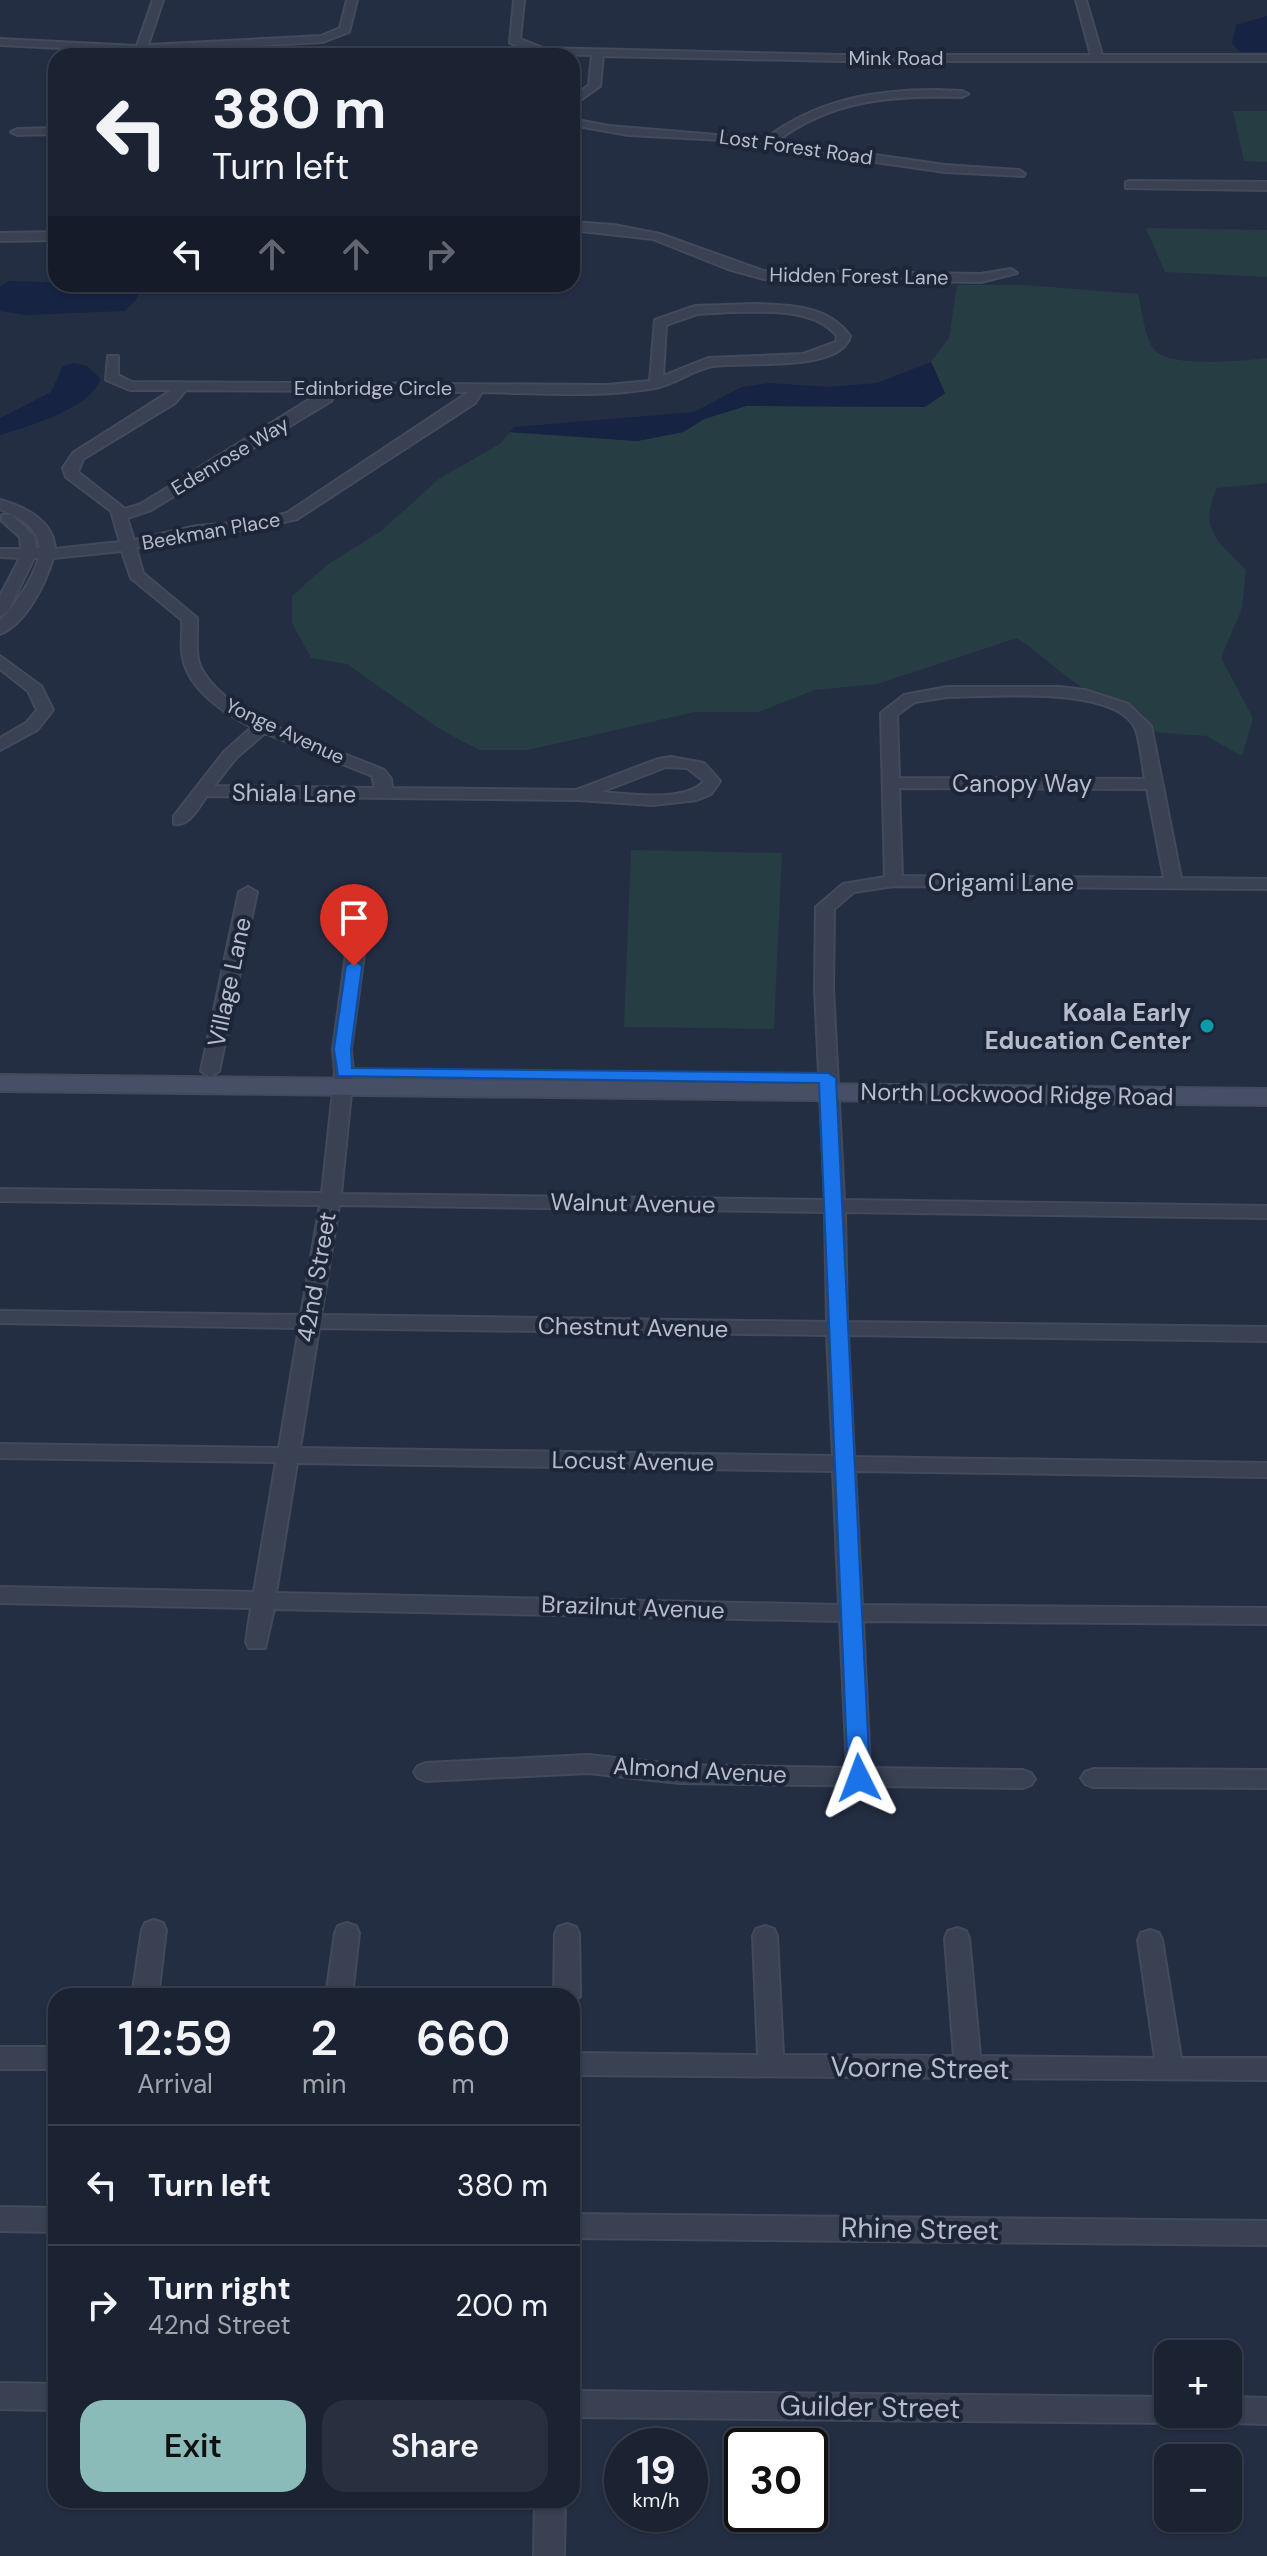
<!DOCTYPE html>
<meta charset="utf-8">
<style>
body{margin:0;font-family:"DM Sans",sans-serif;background:#282f3e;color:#f1f3f6;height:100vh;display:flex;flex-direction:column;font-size:30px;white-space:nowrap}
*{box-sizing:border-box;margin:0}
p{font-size:26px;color:#a0a4ac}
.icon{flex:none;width:44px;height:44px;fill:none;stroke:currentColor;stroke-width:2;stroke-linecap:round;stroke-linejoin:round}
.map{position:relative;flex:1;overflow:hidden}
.side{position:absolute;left:48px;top:1988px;width:532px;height:520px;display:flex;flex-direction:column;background:#1b2232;border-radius:24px;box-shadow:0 2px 6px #0004,0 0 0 2px #393f4d}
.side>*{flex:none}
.banner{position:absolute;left:48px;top:48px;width:532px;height:244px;border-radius:24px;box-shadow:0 2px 6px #0004,0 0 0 2px #393f4d;background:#1b2232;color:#f1f3f6;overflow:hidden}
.buttons{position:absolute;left:1154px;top:2340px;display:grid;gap:16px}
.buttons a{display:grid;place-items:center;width:88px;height:88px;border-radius:16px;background:#1b2232;box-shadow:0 2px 6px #0004,0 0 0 2px #393f4d;font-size:40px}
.speed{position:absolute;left:604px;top:2428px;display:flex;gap:16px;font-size:40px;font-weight:700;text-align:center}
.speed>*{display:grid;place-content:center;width:104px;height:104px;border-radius:50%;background:#1b2232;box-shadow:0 2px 6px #0004,0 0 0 2px #393f4d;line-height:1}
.speed small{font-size:20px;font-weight:400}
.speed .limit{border:4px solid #111;border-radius:12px;background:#fff;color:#111}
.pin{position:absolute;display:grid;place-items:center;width:68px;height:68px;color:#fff;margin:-82px -34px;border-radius:50% 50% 50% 0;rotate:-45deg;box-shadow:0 0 8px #0007}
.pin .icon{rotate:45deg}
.me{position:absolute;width:88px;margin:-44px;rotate:357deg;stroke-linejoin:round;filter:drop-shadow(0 0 6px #0008)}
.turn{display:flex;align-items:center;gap:28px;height:168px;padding:0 32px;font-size:36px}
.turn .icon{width:104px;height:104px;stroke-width:2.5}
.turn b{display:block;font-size:56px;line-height:68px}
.lanes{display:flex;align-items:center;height:76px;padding:0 32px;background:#0003;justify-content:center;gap:40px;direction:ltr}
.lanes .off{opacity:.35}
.eta{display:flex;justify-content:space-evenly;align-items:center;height:136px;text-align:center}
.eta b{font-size:48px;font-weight:600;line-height:56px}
.button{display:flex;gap:16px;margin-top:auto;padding:16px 32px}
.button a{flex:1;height:92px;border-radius:24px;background:#8bbbb9;color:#111;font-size:32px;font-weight:600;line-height:92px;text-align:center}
.button a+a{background:#282f3e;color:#f1f3f6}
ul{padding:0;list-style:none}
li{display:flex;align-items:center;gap:24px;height:120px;padding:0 32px;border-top:2px solid #393f4d}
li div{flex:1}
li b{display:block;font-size:30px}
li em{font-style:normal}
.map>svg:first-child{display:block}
.green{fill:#263d44}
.water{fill:#162342}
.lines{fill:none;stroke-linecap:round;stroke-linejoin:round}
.street-casing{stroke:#424a5c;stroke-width:4}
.secondary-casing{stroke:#424a5c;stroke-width:4}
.street{fill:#394152;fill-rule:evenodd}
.secondary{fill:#464f66;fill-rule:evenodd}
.route{fill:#1a73e8;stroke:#114b97;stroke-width:2}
.culture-dot{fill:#0f9aa8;stroke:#1d2538;stroke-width:3}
.labels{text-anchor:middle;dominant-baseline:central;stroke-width:8;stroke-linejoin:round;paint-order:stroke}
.far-street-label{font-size:20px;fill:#b6bccc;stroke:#1d2538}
.street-label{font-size:24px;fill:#b6bccc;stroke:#1d2538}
.poi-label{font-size:24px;font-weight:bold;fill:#b6bccc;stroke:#1d2538;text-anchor:end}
.near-street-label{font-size:28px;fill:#b6bccc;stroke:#1d2538}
</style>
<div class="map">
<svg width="1267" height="2556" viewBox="0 0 1267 2556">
<rect width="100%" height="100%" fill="#242e43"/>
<!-- green -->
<g class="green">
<path d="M1233,111H1267V162L1244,161Z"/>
<path d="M1146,228L1267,230V277L1165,272Z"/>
<path d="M957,285H1025L1138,294C1142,310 1144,335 1153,348C1167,369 1244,361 1267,358V483L1217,488C1198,530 1218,541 1246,570L1242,608L1221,658L1253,718L1242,756L1206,736L1153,732C1145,703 1115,703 1093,693C1066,680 1042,654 1017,638L877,684L815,690L758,712H695L528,750H479L438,728L347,664L311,658L292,623V596L327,565L381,531L440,478L500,444L510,432L637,441L683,432L704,419L746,406L925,407L945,393L931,362L949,338Z"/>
<path d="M631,850L782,853L774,1029L624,1027Z"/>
</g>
<!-- water -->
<g class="water">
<path d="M1267,16V52H1239L1232,43L1236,25Z"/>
<path d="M8,281L137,285L138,297L125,311L25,315L0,311V287Z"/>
<path d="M931,362L945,393L925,407L746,406L704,419L683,432L637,441L510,432L514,427L694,412L742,387L769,383L828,387L877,383Z"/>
<path d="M74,363L87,366L100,378C94,408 26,427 0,435V418L51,392L63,366Z"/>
</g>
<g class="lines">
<defs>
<g id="street">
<path d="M153,0H163L148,45L321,36L340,28L347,0H357L349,32L323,42L141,52L0,45V39L137,46Z"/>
<path d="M514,0H524L520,39L543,48L841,55H1091L1076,0H1086L1102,55H1267V61H841L603,56L600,86L572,106V98L589,85L592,55L542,54L510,43Z"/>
<path d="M936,90L962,91L968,94L962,97C895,95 832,99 777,141L945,165L1019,170L1025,174L1023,176L945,172L723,140L628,135L572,125V119L609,126L765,139C817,100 873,90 936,90Z"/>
<path d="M56,128V134L17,135L11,132L17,129Z"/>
<path d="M1130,181L1267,182V190L1126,188V182Z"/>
<path d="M572,222L614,225L660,234L764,271L981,274L1011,269L1017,273L981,282L764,279L728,269L653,239L572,230Z"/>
<path d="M56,232V240L0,241V233Z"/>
<path d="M753,304C788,305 828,305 850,336C841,373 743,361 713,366C693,369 675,385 655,388C599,398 539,393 482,392L475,403L297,519L250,530L197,534L136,548L143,573L197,618C198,634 194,653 201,668C228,721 331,746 384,770L391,779L392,788L576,790L658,759L671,757L704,763L720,781L711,794L697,800L652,805L578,800L207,796C198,807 190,827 174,824V816L224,752L252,727C225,714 189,690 183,658C180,645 183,632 182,620L131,578L122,551L53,558C46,582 26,624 0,634V621C17,603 31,582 39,558H34L8,611L0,616V596L20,558L0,557V549H21L20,537L2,521V515H12L34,536L36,549L40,547C37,525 19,518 0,509V500C25,507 53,520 55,549L120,542L111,511L66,477L63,468L73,453L172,390H130L106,380L108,356H118V375L132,382L607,385L650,381L655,320L695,306ZM730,312C764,312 814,307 837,336L836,342L803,354L708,358L663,376L666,325L697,314ZM186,390L323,391L141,504L125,509L78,472L83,459L175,403ZM336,391L469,392L287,513L250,522L197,526L134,540L127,518L151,510L331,401ZM265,733L372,776L375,788L214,786L236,758ZM666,767L687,768L704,781C686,803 627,794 601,792Z"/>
<path d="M0,656L41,686L53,710L37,730L0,750V738L26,723L37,710L28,691L0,669Z"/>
<path d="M947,687H1060L1085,690L1128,704L1151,726L1181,878L1267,879V889L894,886L854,892L834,909L833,989L844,1200L1267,1206V1218L845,1212L847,1322L1267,1327V1341L848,1335L854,1457L1267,1463V1477L855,1471L862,1605L1267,1608V1624L863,1621L870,1768L1023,1770L1031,1773L1035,1779L1031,1785L1023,1788L679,1783L588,1773L426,1781L418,1778L414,1772L418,1766L426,1763L588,1755L679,1765L847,1768L840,1621L274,1609L265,1648H249L246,1642L251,1608L0,1603V1587L254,1592L276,1462L0,1458V1444L279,1448L299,1328L0,1323V1311L301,1315L320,1205L0,1201V1189L322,1193L335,1073L333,1049L352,911L361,906L370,911L351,1049L353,1073L341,1194L825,1200L815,989L816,907L843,884L885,877L881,713L904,695ZM947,697C988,697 1118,684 1136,730C1141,745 1142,764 1145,779L899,778L897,715L915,702ZM899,788L1147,789L1164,878L902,876ZM339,1205L825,1212L827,1322L321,1315ZM319,1328L827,1335L833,1456L300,1448ZM297,1463L833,1471L839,1605L276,1593Z"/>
<path d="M248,887L257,892L219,1071L210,1077L201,1071L239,892Z"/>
<path d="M1093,1769L1267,1770V1788L1093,1787L1085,1784L1081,1778L1085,1772Z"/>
<path d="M154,1920L163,1923L166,1930L158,1996H132L142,1930L145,1923Z"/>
<path d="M347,1923L356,1926L359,1933L352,1996H326L335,1933L338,1926Z"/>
<path d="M567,1924L576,1927L579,1934L580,1996L572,2004V1996H554L555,1934L558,1927Z"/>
<path d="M765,1926L774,1929L777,1936L783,2055L954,2056L945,1938L948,1931L957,1928L966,1931L969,1938L980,2056L1155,2058L1138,1940L1141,1933L1150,1930L1159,1933L1162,1940L1181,2058H1267V2080L572,2075V2053L758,2055L753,1936L756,1929Z"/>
<rect x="0" y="2047" width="56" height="22"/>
<path d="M0,2207L56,2208V2232L0,2231Z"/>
<path d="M572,2214L1267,2221V2245L572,2238Z"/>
<path d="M0,2383L56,2384V2410L0,2409Z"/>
<path d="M572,2391L1168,2397V2414H1180L1178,2419L1168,2423L572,2417Z"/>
<path d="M1228,2397L1267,2398V2424L1228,2423L1218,2419L1216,2414H1228Z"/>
<path d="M535,2500H565L564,2556H534Z"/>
</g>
<path id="secondary" d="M0,1075L1267,1089V1105L0,1091Z"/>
</defs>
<!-- street casing -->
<use href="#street" class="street-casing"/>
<!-- secondary casing -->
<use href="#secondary" class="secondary-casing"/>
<!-- street -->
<use href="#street" class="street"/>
<!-- secondary -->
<use href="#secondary" class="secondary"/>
</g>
<!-- route -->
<path class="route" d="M354,961L362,966L351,1049L352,1068L828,1073L836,1078L870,1778L866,1784L859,1786L848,1778L819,1083L338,1076L334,1049L346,966Z"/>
<!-- markers -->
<circle class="culture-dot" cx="1207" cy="1026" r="8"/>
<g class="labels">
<!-- far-street labels -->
<g class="far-street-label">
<text x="896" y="58">Mink Road</text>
<text transform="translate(796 147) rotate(8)">Lost Forest Road</text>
<text transform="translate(859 276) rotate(1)">Hidden Forest Lane</text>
<text x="373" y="388">Edinbridge Circle</text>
<text transform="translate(230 456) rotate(-31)">Edenrose Way</text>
<text transform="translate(211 531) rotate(-10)">Beekman Place</text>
<text transform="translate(285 731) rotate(25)">Yonge Avenue</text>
</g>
<!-- street labels -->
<g class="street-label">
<text x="1022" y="783">Canopy Way</text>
<text transform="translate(294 793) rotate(1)">Shiala Lane</text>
<text x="1001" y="882">Origami Lane</text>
<text transform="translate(229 982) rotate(-78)">Village Lane</text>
<text transform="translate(1017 1094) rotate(1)">North Lockwood Ridge Road</text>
<text transform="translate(633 1203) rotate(1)">Walnut Avenue</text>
<text transform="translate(316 1277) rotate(-80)">42nd Street</text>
<text transform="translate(633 1327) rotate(1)">Chestnut Avenue</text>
<text transform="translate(633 1461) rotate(1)">Locust Avenue</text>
<text transform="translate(633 1607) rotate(2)">Brazilnut Avenue</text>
<text transform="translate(700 1770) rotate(3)">Almond Avenue</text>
</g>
<!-- poi labels -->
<g class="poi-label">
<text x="1191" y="1012">Koala Early<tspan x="1191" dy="28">Education Center</tspan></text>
</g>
<!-- near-street labels -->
<g class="near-street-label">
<text transform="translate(920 2068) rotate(1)">Voorne Street</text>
<text transform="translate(920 2229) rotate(1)">Rhine Street</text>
<text transform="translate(870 2407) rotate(1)">Guilder Street</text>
</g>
</g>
</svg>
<div class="buttons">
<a>+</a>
<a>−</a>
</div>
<div class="speed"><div>19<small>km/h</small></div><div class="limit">30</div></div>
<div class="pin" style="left:354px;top:966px;background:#d93025"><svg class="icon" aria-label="arrive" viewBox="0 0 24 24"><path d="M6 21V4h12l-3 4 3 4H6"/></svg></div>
<svg class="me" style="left:859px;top:1778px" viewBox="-20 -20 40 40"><path d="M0-17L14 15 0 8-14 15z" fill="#1a73e8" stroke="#fff" stroke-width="4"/></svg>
<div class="banner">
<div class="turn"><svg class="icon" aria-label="left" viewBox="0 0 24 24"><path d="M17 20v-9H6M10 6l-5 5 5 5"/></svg><div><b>380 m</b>Turn left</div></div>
<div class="lanes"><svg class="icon" aria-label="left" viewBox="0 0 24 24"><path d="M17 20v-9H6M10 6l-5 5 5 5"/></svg><svg class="icon off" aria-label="ahead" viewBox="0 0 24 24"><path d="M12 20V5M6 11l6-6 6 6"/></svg><svg class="icon off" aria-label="ahead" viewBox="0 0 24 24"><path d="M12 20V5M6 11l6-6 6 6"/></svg><svg class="icon off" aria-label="right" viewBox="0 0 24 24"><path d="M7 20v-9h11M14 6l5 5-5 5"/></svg></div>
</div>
<section class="side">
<div class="eta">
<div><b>12:59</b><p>Arrival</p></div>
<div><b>2</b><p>min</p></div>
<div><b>660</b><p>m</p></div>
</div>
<ul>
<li><svg class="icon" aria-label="left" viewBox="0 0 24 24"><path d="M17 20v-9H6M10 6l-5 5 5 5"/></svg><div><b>Turn left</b></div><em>380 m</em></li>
<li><svg class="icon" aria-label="right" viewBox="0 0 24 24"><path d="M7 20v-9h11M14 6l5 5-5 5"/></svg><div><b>Turn right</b><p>42nd Street</p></div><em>200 m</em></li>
</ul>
<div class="button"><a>Exit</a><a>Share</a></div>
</section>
</div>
